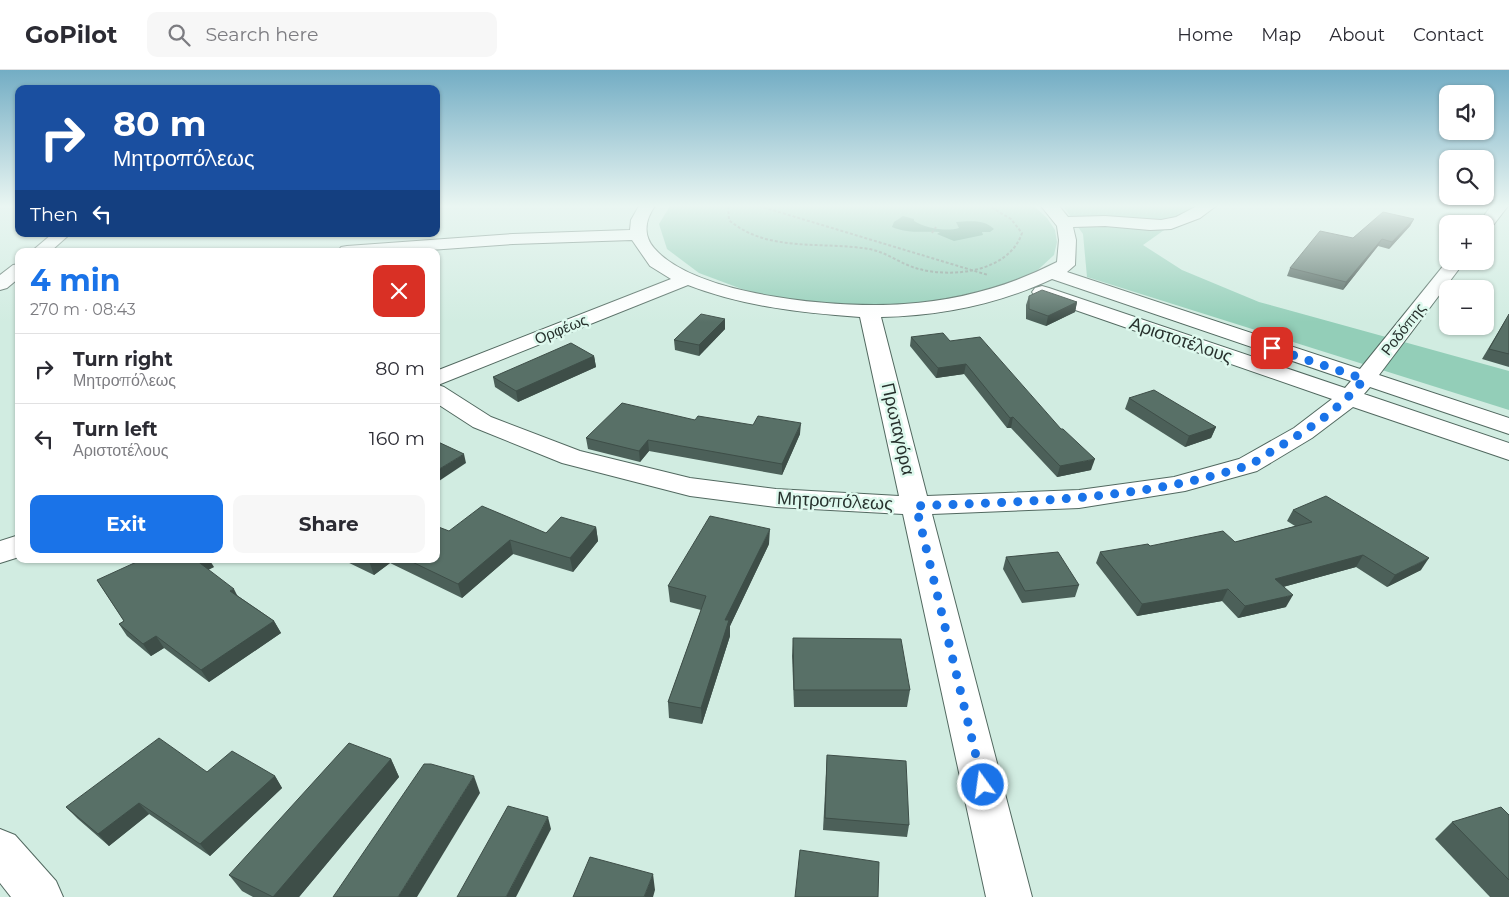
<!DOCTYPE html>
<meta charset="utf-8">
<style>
body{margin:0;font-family:Montserrat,sans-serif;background:#f7f7f7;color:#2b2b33;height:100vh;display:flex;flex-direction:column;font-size:19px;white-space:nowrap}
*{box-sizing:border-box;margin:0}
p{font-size:16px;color:#7c7c81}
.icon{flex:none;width:28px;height:28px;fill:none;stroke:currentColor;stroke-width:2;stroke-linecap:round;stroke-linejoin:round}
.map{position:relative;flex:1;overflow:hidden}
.side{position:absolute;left:15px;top:178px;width:425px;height:315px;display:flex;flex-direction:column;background:#fff;border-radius:10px;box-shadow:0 1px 4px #0004}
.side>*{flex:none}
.top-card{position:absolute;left:15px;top:15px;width:425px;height:152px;border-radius:10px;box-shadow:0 1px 4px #0004;background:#1a4fa0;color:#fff;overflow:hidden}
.fabs{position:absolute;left:1439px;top:15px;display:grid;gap:10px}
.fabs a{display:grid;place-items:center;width:55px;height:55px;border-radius:10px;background:#fff;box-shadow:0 1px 4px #0004;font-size:25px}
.pin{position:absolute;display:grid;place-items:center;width:42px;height:42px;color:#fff;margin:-21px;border-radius:10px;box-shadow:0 2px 8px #0006}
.me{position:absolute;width:55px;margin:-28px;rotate:346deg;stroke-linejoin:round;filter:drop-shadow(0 0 4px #0008)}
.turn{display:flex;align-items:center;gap:18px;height:105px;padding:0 15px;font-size:22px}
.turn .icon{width:65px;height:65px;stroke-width:2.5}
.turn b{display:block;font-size:35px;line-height:42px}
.then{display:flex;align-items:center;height:48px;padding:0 15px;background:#0003;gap:10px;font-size:19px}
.round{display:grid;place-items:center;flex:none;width:52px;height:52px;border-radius:10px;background:#f7f7f7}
.head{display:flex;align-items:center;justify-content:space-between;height:85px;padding:0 15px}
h1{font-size:30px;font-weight:700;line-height:38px;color:#1a73e8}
.action{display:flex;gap:10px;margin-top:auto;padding:10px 15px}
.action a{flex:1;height:58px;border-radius:10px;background:#1a73e8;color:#fff;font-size:20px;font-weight:700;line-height:58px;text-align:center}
.action a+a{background:#f7f7f7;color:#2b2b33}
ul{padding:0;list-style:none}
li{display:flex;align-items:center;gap:15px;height:70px;padding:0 15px;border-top:1px solid #e1e1e2}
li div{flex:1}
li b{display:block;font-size:19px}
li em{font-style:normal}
header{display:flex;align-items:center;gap:30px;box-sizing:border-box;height:70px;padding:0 25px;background:#fff;border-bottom:1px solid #e1e1e2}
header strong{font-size:24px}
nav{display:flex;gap:28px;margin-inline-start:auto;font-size:18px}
.search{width:350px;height:45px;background:#f7f7f7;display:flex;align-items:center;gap:12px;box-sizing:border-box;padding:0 18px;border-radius:10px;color:#7c7c81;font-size:19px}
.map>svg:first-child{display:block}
.green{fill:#93ceb8}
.water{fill:#64a28d}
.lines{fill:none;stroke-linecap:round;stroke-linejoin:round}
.minor-casing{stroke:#526960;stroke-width:2}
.path{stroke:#879b93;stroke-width:2;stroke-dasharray:3 2;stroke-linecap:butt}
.minor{fill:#fff;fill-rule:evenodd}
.wall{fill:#4c6059}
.shaded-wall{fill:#3e4e48}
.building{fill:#587067;stroke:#3e4e48}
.route{stroke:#1a73e8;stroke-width:9;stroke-dasharray:0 16.2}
.labels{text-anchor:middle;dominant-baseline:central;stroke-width:5;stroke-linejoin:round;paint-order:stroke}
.far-street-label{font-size:15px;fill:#27312d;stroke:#def9ee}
.street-label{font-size:18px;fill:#27312d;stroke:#def9ee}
</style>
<header>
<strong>GoPilot</strong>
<div class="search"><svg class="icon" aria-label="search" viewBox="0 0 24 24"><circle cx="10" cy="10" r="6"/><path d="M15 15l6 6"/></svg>Search here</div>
<nav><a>Home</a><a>Map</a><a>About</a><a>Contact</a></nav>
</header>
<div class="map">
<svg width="1509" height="827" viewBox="0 0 1509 827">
<rect width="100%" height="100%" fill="#d1ece1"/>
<!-- green -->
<g class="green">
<path d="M670,136H1034L1047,148L1055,160L1057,172L1054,185L1028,209L977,227L906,237L827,236L755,224L699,203L667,179L659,154Z"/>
<path d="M1063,136H1198L1143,175L1182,200L1259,232L1509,301V340L1087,207L1083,164Z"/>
</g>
<!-- water -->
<path class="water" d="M903,146L914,149V151C925,158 947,162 959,158L956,152C968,151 985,149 994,159L990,162H982L983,165L954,171L937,164L940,162C923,161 909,164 892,157L894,152Z"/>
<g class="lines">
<defs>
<g id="minor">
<path d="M639,136H655C645,150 643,165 654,178C696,227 843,239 904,234C959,230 1008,217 1057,192L1059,170L1057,156L1041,136H1059L1068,147L1105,146L1161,150L1176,147L1197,136H1216L1200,148L1171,159L1150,160L1105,156L1073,157L1076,170L1075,195L1067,202L1360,299L1448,190L1465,191L1379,305L1509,348V364L1370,317L1364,324L1509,373V390L1353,337L1312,368L1257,401L1185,421L1079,438L932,444L1032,827H986L903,444L776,437L690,426L562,393L473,357L436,333V301L671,209L650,196L632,170L513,174L416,181H338L341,177L347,176L513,164L630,160L631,150ZM1052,209L1351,311L1345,318L1049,218L1042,216L1035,218L1032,222L1035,226L1332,329L1294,358L1239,389L1174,407L1079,420L927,426L881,247C940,246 999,234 1052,209ZM688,215C742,236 802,243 860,247L899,426L776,419L690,408L580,381L491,347L444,317L438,315Z"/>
<path d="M1491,136H1508L1491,158L1485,160V154H1478Z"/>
<path d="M52,164H70L51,181H32Z"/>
<path d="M19,194V208L7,218L0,220V205L13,195Z"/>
<path d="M19,465V487L0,493V471Z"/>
<path d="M0,759L15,765L56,811L63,827H11L0,813Z"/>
</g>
</defs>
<!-- minor casing -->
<use href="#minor" class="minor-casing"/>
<!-- path -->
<g class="path">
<path d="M728,136L729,150C767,183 823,171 869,179C887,182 902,195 919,199C953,208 1009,202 1022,163L1011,149L989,136"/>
<path d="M759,136L988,205"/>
<path d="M932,163L936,157"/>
</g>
<!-- minor -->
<use href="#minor" class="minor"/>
</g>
<!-- wall -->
<g class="wall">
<path d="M1414,149L1410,156L1389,179L1378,176L1343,220L1287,206L1290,198L1353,168Z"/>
<path d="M1029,226L1077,232L1075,242L1046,256L1026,249V235Z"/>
<path d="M1509,244V297L1482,289Z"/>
<path d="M725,249V259L699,286L675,280L674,270Z"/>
<path d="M911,267L950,271L1091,400L1057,407L1011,358H1007L964,304L936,308L910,276Z"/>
<path d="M594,286L596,297L518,332L495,317L493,307Z"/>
<path d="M1129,328L1216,357L1211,368L1185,377L1125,339Z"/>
<path d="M695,350L800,364L782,405L649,381L640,392L588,379L586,368Z"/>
<path d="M1293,440L1421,500L1387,517L1356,497L1283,517L1286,537L1238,548L1222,531L1137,546L1096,493L1100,482L1150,476L1235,472L1295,456L1287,451Z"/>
<path d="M596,457L598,471L573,502L513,484L462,528L390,493L374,505L341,489H436L449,461L546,463Z"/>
<path d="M769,474L730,556V566L702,654L669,648L668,632L701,540L670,532L668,516Z"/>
<path d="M1006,487L1079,515L1075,527L1022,533L1003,499Z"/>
<path d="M214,497L208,500L238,526L274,551L281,563L209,612L164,578L151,586L127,566L119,554L124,551L97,510Z"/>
<path d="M793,568L910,620L907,637H794L792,586Z"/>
<path d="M827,685L909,755L907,767L823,760Z"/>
<path d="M391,689L399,707L299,827H253L242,821L229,805Z"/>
<path d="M207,702L275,706L282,718L210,786L149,744L109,776L78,749L66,737Z"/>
<path d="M1509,745V827H1490L1435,769L1452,752Z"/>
</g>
<!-- shaded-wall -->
<g class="shaded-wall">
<path d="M1414,149L1410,156L1389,179L1392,172Z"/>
<path d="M1382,169L1378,176L1343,220L1346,212Z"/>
<path d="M1077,232L1075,242L1046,256L1048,246Z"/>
<path d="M725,249V259L699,286V275Z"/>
<path d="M594,286L596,297L518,332L516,321Z"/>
<path d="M966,294L964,304L936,308L938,298Z"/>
<path d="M1013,347L1011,358H1007L1010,348Z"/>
<path d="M801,353L800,364L782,405V394Z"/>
<path d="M1216,357L1211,368L1185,377L1189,366Z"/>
<path d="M648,370L649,381L640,392L639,381Z"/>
<path d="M464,384L466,393L436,413V401Z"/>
<path d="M1095,389L1091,400L1057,407L1060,396Z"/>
<path d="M596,457L598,471L573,502L570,488Z"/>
<path d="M770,459L769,474L730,556V566L702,654L701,638L725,550Z"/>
<path d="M510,470L513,484L462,528L458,514Z"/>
<path d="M1363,485L1356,497L1268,521L1275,509Z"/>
<path d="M1429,488L1421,500L1387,517L1395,505Z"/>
<path d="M199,489H209L214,497L203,502L196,490Z"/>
<path d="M372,489H389L390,493L374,505L369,491Z"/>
<path d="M234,519L240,531L230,521Z"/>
<path d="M1228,519L1222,531L1137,546L1142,534Z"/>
<path d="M1293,525L1286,537L1238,548L1245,536Z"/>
<path d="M274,551L281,563L209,612L201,600Z"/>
<path d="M156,566L164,578L151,586L143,574Z"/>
<path d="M391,689L399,707L299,827H273Z"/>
<path d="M275,706L282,718L210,786L200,774Z"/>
<path d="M474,706L480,723L417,827H398Z"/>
<path d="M139,733L149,744L109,776L98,764Z"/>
<path d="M548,747L551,759L516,827H506Z"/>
<path d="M653,804L655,820L653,827H644Z"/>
</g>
<!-- building -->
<g class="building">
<path d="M1383,142L1414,149L1392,172L1382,169L1346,212L1290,198L1320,161L1353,168Z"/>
<path d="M1042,220L1077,232L1048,246L1029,239V226Z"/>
<path d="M701,244L725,249L699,275L674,270Z"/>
<path d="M1509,244V284L1489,279Z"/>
<path d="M943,263L950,271L980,267L1061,359H1063L1095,389L1060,396L1013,347L1010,348L966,294L938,298L911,267Z"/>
<path d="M571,273L594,286L516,321L493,307Z"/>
<path d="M1154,320L1216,357L1189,366L1129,328Z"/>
<path d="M622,333L695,350L698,346L753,355L758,346L801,353L782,394L648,370L639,381L586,368Z"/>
<path d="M436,371L464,384L436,401Z"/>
<path d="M1326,426L1429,488L1395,505L1363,485L1275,509L1293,525L1245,536L1228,519L1142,534L1100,482L1148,474L1150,476L1223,461L1235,472L1312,452L1293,440Z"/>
<path d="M482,436L546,463L561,447L596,457L570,488L510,470L458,514L406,489H436V456L449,461Z"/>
<path d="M710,446L770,459L725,550H729L701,638L668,632L706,526L668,516Z"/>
<path d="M1058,482L1079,515L1025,521L1006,487Z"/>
<path d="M143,489H199L196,490L234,519L230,521L274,551L201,600L156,566L143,574L119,554L124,551L97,510Z"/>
<path d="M364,489H372L369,491Z"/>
<path d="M793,568L901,569L910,620H794Z"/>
<path d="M159,668L207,702L232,681L275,706L200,774L139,733L98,764L66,737Z"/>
<path d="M349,673L391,689L273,827L229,805Z"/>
<path d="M827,685L906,691L909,755L825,748Z"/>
<path d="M424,694H431L474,706L398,827H333Z"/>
<path d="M508,736L548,747L506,827H457Z"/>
<path d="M1501,737L1509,745V810L1452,752Z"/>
<path d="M800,780L879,792L878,827H795Z"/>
<path d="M590,787L653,804L644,827H573Z"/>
</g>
<!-- sky -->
<linearGradient id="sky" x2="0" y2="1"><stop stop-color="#73adc4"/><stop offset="0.54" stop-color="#eaf6f2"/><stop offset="1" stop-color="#eaf6f2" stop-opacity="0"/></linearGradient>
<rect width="1509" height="252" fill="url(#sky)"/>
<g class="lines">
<!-- route -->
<path class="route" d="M983,715L916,436C1027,431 1139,431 1246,396C1255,393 1264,386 1272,381C1306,361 1340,340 1364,309L1272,278"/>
</g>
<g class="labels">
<!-- far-street labels -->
<g class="far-street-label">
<text transform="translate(561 259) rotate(-22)">Ορφέως</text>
<text transform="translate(1403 259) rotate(-52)">Ροδόπης</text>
</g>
<!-- street labels -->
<g class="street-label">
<text transform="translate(1181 270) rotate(19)">Αριστοτέλους</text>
<text transform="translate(898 359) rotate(77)">Πρωταγόρα</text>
<text transform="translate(835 431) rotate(3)">Μητροπόλεως</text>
</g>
</g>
</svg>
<div class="fabs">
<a><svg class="icon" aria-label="sound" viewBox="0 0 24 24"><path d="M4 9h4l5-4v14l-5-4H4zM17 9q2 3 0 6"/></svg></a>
<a><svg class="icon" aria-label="search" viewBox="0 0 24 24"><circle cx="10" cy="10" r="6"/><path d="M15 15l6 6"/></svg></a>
<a>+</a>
<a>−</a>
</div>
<div class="pin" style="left:1272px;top:278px;background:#d93025"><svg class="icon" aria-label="arrive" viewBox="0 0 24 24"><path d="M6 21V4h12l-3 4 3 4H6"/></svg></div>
<svg class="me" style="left:983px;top:715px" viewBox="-20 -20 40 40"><circle r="17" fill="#1a73e8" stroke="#fff" stroke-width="3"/><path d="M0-11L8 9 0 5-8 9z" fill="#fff"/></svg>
<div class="top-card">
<div class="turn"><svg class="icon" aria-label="right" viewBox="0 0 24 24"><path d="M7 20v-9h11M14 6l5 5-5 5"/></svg><div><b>80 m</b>Μητροπόλεως</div></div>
<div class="then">Then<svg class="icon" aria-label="left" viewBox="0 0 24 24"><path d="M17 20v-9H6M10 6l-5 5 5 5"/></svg></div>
</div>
<section class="side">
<div class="head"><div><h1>4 min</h1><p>270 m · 08:43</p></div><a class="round" style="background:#d93025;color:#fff"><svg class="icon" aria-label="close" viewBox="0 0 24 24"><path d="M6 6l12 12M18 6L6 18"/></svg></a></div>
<ul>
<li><svg class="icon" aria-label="right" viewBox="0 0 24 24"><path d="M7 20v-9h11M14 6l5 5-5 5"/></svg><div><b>Turn right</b><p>Μητροπόλεως</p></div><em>80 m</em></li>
<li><svg class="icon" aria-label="left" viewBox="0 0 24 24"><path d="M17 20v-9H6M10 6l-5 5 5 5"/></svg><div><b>Turn left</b><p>Αριστοτέλους</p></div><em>160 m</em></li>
</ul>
<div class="action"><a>Exit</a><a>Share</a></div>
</section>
</div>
